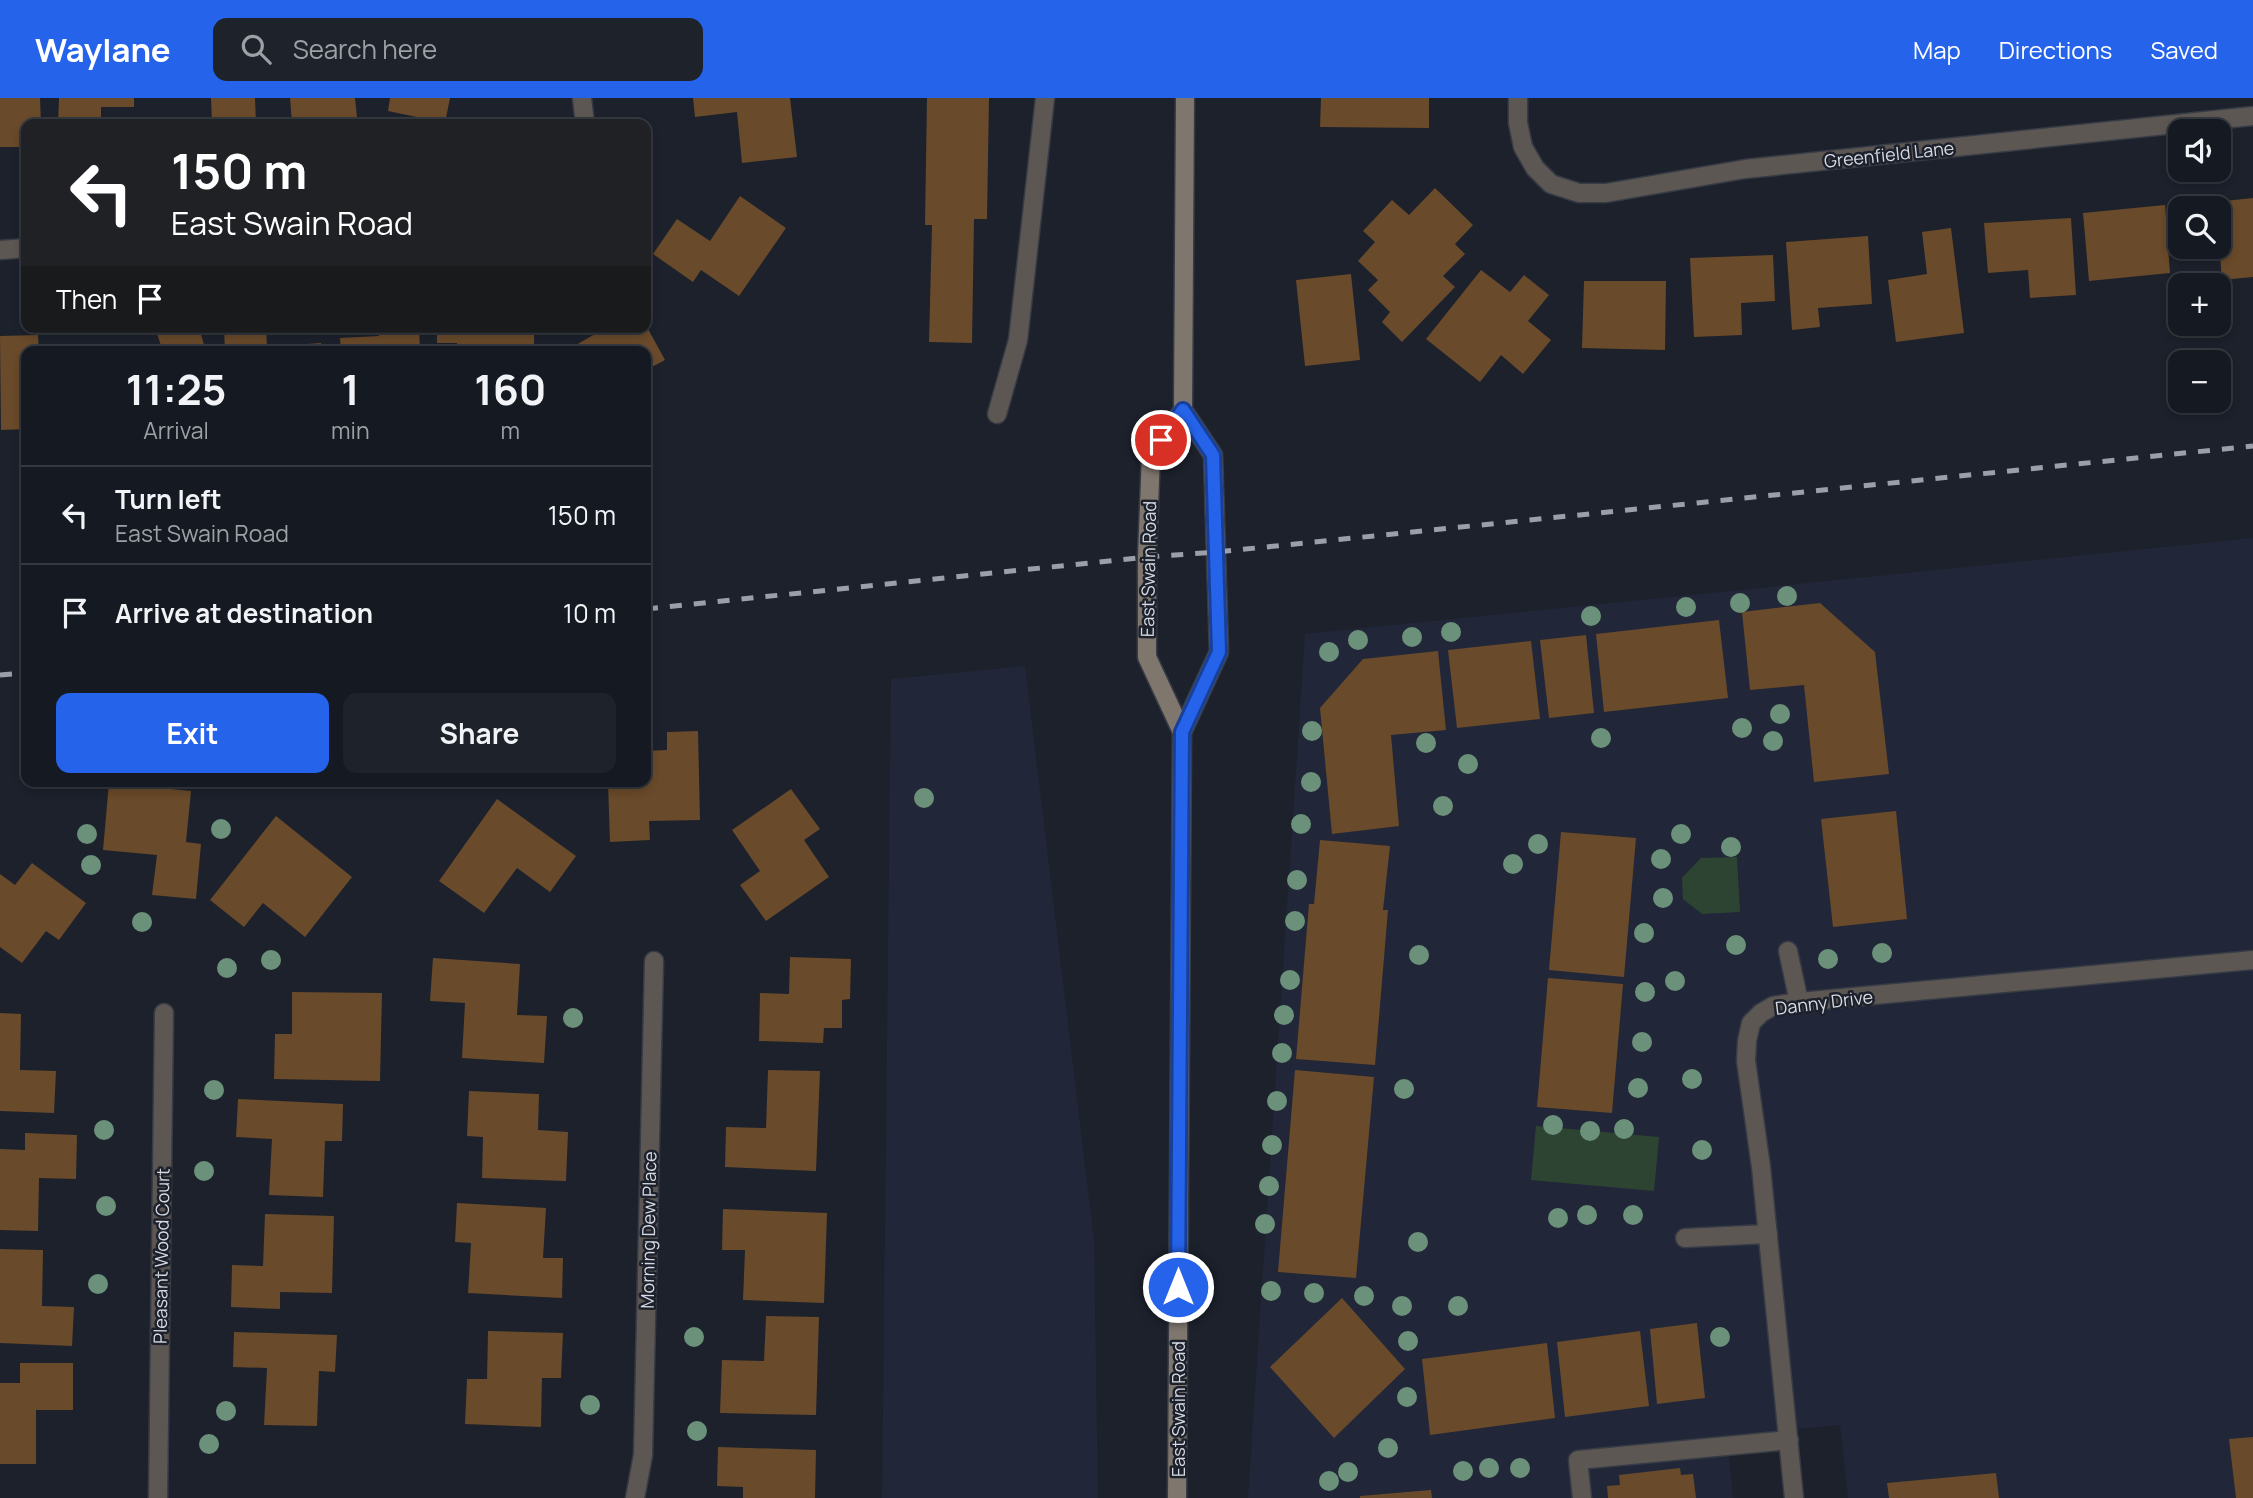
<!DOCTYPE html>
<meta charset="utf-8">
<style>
body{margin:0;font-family:Manrope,sans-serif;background:#1e222a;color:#f1f3f6;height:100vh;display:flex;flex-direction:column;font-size:26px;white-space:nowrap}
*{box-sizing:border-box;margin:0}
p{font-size:23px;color:#9da0a5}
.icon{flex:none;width:38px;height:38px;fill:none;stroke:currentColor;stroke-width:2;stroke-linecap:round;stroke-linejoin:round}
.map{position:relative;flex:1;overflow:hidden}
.drawer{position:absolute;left:21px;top:248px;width:630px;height:441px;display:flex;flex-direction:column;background:#151921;border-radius:14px;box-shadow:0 4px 10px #0003,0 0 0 2px #34383f}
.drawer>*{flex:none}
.guide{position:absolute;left:21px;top:21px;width:630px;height:214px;border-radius:14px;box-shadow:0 4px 10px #0003,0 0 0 2px #34383f;background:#202124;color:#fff;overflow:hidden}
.controls{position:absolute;left:2168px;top:21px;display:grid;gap:14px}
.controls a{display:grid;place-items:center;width:63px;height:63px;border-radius:14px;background:#151921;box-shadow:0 4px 10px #0003,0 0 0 2px #34383f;font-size:35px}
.pin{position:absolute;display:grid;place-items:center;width:60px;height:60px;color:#fff;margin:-30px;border:4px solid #fff;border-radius:50%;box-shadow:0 2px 7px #0007}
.me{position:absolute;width:77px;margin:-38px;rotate:0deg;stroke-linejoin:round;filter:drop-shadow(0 0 5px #0008)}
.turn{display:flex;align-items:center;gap:24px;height:147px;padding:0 35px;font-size:32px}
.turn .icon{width:91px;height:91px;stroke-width:2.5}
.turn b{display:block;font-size:49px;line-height:60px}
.then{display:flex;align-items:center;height:66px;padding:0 35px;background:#0003;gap:14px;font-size:26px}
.eta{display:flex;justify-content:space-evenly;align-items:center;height:119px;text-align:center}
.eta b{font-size:42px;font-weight:700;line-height:49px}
.cta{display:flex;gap:14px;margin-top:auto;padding:14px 35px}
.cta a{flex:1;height:80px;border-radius:14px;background:#2563eb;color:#fff;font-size:28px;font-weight:700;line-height:80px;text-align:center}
.cta a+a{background:#1e222a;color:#f1f3f6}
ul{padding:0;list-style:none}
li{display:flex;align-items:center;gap:21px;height:98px;padding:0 35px;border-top:2px solid #34383f}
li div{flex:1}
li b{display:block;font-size:26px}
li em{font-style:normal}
header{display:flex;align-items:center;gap:42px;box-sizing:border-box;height:98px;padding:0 35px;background:#2563eb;color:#fff}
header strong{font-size:33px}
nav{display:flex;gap:38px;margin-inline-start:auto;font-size:24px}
.search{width:490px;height:63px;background:#1e222a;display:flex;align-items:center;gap:18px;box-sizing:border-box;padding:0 24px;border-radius:14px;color:#9da0a5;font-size:26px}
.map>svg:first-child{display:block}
.built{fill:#212738}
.green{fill:#2e4433}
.building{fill:#694a2a}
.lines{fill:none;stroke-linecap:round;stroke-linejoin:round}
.lane-casing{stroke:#363b45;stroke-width:21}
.street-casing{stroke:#363b45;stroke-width:21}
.secondary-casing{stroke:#363b45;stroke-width:21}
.lane{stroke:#5d5753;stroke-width:18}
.street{stroke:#5d5753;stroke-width:18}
.secondary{stroke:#7f766e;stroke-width:18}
.rail{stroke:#9c9fa8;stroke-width:5;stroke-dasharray:12 12;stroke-linecap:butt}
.tree{fill:#6c917b}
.route-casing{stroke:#184099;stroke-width:18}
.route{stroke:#2563eb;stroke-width:12}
.labels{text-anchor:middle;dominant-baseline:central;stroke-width:5;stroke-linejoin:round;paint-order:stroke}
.street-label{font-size:18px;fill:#d7dae2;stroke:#1c212c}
</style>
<header>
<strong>Waylane</strong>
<div class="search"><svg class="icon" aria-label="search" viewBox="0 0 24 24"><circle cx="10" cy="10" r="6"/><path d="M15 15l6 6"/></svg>Search here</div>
<nav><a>Map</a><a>Directions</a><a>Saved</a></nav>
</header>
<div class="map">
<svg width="2253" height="1400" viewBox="0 0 2253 1400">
<rect width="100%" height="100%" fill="#1c212c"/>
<!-- built -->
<g class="built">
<path d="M2253,440V1400H1848L1840,1327L1727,1338L1733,1400H1248L1305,536Z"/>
<path d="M1025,568L1094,1143L1098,1400H882L891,581Z"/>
</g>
<!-- green -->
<g class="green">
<path d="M1737,759L1740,814L1702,816L1683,801L1682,780L1701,760Z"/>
<path d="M1536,1028L1659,1039L1654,1093L1531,1082Z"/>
</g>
<!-- building -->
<g class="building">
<path d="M0,0H40L41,26H26V49H0Z"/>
<path d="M59,0H134V9H101V26H58Z"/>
<path d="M211,0H255L256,26H212Z"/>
<path d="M290,0H355L357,19L292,25Z"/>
<path d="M390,0H450L445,25L388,13Z"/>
<path d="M693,0H790L797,59L742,65L737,14L695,19Z"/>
<path d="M927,0H989L987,121H974L972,245L929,244L932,127H925Z"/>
<path d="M1321,0H1429V30L1320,29Z"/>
<path d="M1435,90L1473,127L1455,146L1465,156L1443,178L1455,189L1402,244L1382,224L1390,214L1368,192L1378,182L1358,163L1375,144L1363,133L1392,102L1409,117Z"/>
<path d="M740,98L786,130L739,198L701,172L693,184L653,156L677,121L710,143Z"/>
<path d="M2253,100V179L2222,182L2220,158L2190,161L2189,149H2219V110H2185V107Z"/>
<path d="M2165,107L2170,175L2089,183L2083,115Z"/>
<path d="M2071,120L2076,197L2030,200L2028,172L1988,175L1984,125Z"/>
<path d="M1951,130L1964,235L1896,244L1888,182L1927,176L1922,134Z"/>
<path d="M1868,138L1872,206L1818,210L1820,229L1792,232L1786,144Z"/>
<path d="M1773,157L1775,203L1741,205L1742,237L1694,239L1690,160Z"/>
<path d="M1481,172L1510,194L1524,177L1549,197L1528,223L1551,242L1523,276L1501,257L1480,284L1426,241Z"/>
<path d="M1351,176L1360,262L1305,268L1296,182Z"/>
<path d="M1584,183H1666L1665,252L1582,250Z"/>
<path d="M155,229H199L206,254H163Z"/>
<path d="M224,229H266L267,249L321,245V254H225Z"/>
<path d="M378,229H419L420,254H341L340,240L379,238Z"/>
<path d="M437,229H534V254H457V245H437Z"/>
<path d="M607,229H647L665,262L646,272V254H564Z"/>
<path d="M38,237L39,254H26V331L1,332L0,238Z"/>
<path d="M1820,505L1875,554L1889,676L1814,684L1804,587L1750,592L1742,514Z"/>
<path d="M1719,522L1728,600L1604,614L1596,536Z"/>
<path d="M1586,537L1594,615L1549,620L1540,542Z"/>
<path d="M1531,543L1540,621L1457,630L1448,552Z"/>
<path d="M1438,553L1446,632L1391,637L1399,728L1332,736L1320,610L1363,561Z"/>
<path d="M698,633L700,722L649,723L650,742L610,744L608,684H646V653L667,652V634Z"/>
<path d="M109,685L191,693L186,744L201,746L196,801L152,797L157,757L103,752Z"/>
<path d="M791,691L820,731L804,742L829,779L766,823L740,787L760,773L732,732Z"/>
<path d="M497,701L576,758L550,794L517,770L484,815L439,783Z"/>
<path d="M1896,713L1907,821L1833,829L1821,721Z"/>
<path d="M276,718L352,779L305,839L263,805L244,829L210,802Z"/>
<path d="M1561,734L1636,740L1624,879L1549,872Z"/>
<path d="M1320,742L1390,748L1383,812H1388L1375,967L1296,961L1309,806H1314Z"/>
<path d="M32,765L86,805L59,842L46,833L22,865L0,849V776L15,787Z"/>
<path d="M790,859L851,861L850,901L842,902V930H824L823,945L759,943L760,895L789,896Z"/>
<path d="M433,860L520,866L517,917L547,918L544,965L462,960L465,905L430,903Z"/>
<path d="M1548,880L1623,886L1612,1015L1537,1009Z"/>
<path d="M292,894L382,895L380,983L274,981L275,936H292Z"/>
<path d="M0,915L21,916L20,972L56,973L54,1015L0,1013Z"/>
<path d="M768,972L820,973L816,1073L725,1069L726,1029L766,1030Z"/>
<path d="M1295,972L1374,979L1356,1180L1278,1174Z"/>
<path d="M469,993L539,996L538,1032L568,1034L566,1083L482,1080L483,1039L467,1038Z"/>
<path d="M238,1001L343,1006L342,1043H325L323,1099L269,1097L272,1041L236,1039Z"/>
<path d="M25,1035L77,1037L76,1081L39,1080L38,1133L0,1132V1051L25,1052Z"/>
<path d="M457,1105L546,1110L543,1160H563L562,1200L468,1195L471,1145L455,1144Z"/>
<path d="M723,1111L827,1115L824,1205L743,1202L745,1152H722Z"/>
<path d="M265,1116L334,1118L332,1195L280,1194V1211L231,1209L232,1167L263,1168Z"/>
<path d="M0,1151L43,1152L42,1208L74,1209L72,1248L0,1245Z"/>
<path d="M1342,1200L1405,1271L1334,1340L1270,1269Z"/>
<path d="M766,1218L819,1219L816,1317L720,1315L722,1262L764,1263Z"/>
<path d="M1697,1225L1705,1300L1657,1306L1650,1231Z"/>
<path d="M488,1233L563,1235L561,1280H542L541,1329L465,1326L467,1281H487Z"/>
<path d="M1640,1233L1649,1308L1565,1319L1557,1244Z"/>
<path d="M234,1234L337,1237L335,1274L319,1273L317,1328L264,1327L267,1270L233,1269Z"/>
<path d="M1547,1245L1555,1320L1430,1337L1422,1261Z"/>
<path d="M20,1265H73V1312H36V1366H0V1285H20Z"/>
<path d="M2253,1339V1400H2236L2229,1341Z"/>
<path d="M718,1349L816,1352L815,1400H743V1389L717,1388Z"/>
<path d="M1680,1370L1681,1377L1693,1376L1696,1400H1608L1607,1388L1620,1387L1619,1377Z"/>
<path d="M1996,1375L1999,1400H1889L1887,1385Z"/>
<path d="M1431,1392L1432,1400H1360V1398Z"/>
</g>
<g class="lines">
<defs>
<g id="lane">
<path d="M997,316L1018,242L1045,0"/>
<path d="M1788,853L1799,904"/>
<path d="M1685,1140L1768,1136"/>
<path d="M1582,1400L1578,1362L1789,1342"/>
</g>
<g id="street">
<path d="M582,0L585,26"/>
<path d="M1518,0V25L1523,49L1535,70L1551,86L1579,95H1606L1745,71L2253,18"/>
<path d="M0,152L26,150"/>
<path d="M158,1400L164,915"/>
<path d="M635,1400L643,1357L654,863"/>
<path d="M1794,1400L1761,1069L1746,963L1747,943L1751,925L1761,915L1773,908L1799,904L2253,862"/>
</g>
<g id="secondary">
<path d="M1182,634L1147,559V459L1151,357L1183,312"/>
<path d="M1177,1400L1182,634L1219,554L1213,357L1183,312L1185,0"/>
</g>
</defs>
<!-- lane casing -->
<use href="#lane" class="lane-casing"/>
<!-- street casing -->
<use href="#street" class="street-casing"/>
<!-- secondary casing -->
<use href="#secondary" class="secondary-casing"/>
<!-- lane -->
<use href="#lane" class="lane"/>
<!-- street -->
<use href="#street" class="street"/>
<!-- secondary -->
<use href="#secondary" class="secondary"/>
<!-- rail -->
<g class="rail">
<path d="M646,511L1147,459L1217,454L2253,348"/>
<path d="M0,577L26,575"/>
</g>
</g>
<!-- trees -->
<g class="tree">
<circle cx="1787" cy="498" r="10"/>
<circle cx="1740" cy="505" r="10"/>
<circle cx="1686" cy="509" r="10"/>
<circle cx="1591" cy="518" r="10"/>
<circle cx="1451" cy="534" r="10"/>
<circle cx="1412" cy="539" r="10"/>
<circle cx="1358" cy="542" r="10"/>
<circle cx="1329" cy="554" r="10"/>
<circle cx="1780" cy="616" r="10"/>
<circle cx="1742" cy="630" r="10"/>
<circle cx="1312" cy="633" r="10"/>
<circle cx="1601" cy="640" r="10"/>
<circle cx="1773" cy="643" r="10"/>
<circle cx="1426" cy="645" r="10"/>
<circle cx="1468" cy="666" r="10"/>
<circle cx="1311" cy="684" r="10"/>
<circle cx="924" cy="700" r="10"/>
<circle cx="1443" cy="708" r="10"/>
<circle cx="1301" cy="726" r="10"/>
<circle cx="221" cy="731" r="10"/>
<circle cx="87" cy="736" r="10"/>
<circle cx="1681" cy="736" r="10"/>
<circle cx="1538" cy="746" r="10"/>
<circle cx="1731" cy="749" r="10"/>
<circle cx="1661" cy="761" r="10"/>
<circle cx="1513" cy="766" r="10"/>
<circle cx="91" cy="767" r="10"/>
<circle cx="1297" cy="782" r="10"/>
<circle cx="1663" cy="800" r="10"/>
<circle cx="1295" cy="823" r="10"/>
<circle cx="142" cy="824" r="10"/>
<circle cx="1644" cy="835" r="10"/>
<circle cx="1736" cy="847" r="10"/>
<circle cx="1882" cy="855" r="10"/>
<circle cx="1419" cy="857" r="10"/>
<circle cx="1828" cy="861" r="10"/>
<circle cx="271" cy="862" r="10"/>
<circle cx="227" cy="870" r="10"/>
<circle cx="1290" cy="882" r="10"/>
<circle cx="1675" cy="883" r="10"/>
<circle cx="1645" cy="894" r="10"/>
<circle cx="1284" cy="917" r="10"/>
<circle cx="573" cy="920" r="10"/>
<circle cx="1642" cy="944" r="10"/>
<circle cx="1282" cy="955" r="10"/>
<circle cx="1692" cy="981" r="10"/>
<circle cx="1638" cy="990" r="10"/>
<circle cx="1404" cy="991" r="10"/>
<circle cx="214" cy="992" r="10"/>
<circle cx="1277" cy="1003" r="10"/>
<circle cx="1553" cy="1027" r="10"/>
<circle cx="1624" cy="1031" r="10"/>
<circle cx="104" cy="1032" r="10"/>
<circle cx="1590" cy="1033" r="10"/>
<circle cx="1272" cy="1047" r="10"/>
<circle cx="1702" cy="1052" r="10"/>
<circle cx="204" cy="1073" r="10"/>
<circle cx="1269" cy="1088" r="10"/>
<circle cx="106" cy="1108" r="10"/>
<circle cx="1587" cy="1117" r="10"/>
<circle cx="1633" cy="1117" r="10"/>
<circle cx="1558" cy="1120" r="10"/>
<circle cx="1265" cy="1126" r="10"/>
<circle cx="1418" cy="1144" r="10"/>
<circle cx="98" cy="1186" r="10"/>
<circle cx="1271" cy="1193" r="10"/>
<circle cx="1314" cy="1195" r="10"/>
<circle cx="1364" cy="1198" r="10"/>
<circle cx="1402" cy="1208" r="10"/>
<circle cx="1458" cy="1208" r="10"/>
<circle cx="694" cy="1239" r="10"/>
<circle cx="1720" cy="1239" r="10"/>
<circle cx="1408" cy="1243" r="10"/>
<circle cx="1407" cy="1299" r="10"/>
<circle cx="590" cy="1307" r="10"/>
<circle cx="226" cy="1313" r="10"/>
<circle cx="697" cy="1333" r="10"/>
<circle cx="209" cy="1346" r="10"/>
<circle cx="1388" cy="1350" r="10"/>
<circle cx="1489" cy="1370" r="10"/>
<circle cx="1520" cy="1370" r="10"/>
<circle cx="1463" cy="1373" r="10"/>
<circle cx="1348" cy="1374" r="10"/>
<circle cx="1329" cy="1383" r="10"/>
</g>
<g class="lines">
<defs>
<path id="route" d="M1161,342L1183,312L1213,357L1219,554L1182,634L1178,1189"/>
</defs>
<!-- route casing -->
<use href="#route" class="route-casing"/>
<!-- route -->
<use href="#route" class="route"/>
</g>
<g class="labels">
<!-- street labels -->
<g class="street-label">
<text transform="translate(1889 56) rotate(-6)">Greenfield Lane</text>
<text transform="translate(1148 471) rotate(-89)">East Swain Road</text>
<text transform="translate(1824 904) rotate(-7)">Danny Drive</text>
<text transform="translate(648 1132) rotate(-89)">Morning Dew Place</text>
<text transform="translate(161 1158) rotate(-89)">Pleasant Wood Court</text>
<text transform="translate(1178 1311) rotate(-90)">East Swain Road</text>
</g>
</g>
</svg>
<div class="controls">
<a><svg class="icon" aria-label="sound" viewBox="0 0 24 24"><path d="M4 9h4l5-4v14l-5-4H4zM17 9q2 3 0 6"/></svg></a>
<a><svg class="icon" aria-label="search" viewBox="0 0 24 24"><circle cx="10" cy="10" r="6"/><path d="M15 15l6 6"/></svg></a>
<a>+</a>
<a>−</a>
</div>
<div class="pin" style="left:1161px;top:342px;background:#d93025"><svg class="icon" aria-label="arrive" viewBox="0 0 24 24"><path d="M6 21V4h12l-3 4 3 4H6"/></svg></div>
<svg class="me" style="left:1178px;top:1189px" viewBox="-20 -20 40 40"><circle r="17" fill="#2563eb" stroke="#fff" stroke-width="3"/><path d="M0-11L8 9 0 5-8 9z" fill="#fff"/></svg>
<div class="guide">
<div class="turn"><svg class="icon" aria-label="left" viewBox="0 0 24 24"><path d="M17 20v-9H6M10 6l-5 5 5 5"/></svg><div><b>150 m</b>East Swain Road</div></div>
<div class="then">Then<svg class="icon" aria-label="arrive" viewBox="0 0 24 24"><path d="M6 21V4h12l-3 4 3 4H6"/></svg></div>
</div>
<section class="drawer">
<div class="eta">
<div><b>11:25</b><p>Arrival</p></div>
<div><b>1</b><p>min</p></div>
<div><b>160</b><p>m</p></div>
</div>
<ul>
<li><svg class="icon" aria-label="left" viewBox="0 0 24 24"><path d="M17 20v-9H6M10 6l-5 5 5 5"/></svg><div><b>Turn left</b><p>East Swain Road</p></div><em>150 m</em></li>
<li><svg class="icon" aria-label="arrive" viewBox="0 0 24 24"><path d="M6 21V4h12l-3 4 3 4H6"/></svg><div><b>Arrive at destination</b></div><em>10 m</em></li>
</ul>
<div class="cta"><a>Exit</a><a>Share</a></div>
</section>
</div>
